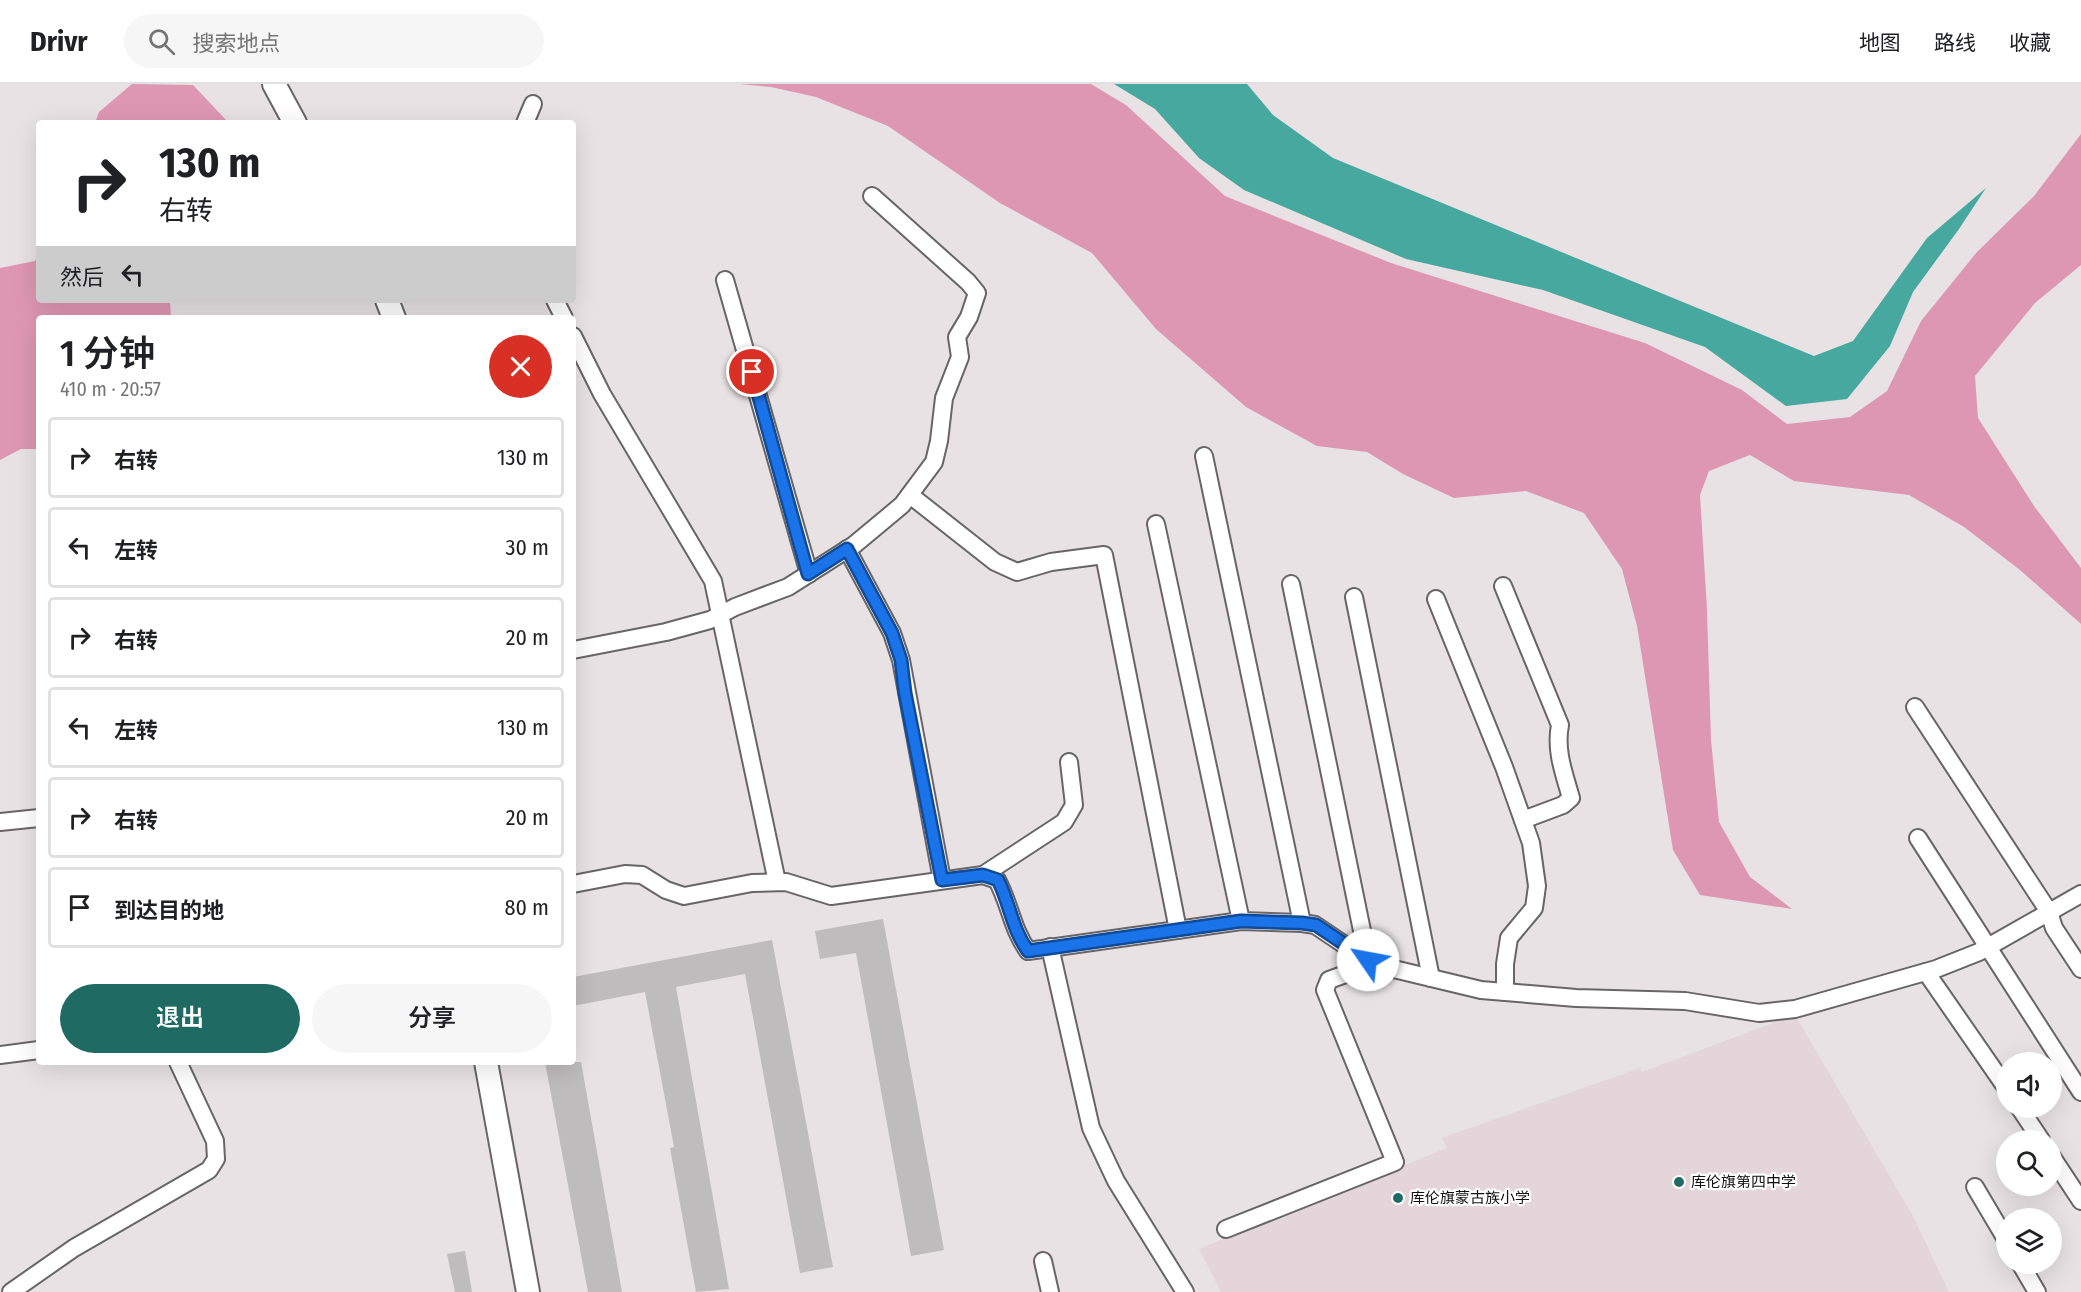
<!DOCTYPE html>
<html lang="zh">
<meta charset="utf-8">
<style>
body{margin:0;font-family:"Fira Sans Condensed","Noto Sans SC",sans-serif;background:#f6f6f6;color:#202124;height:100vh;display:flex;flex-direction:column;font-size:22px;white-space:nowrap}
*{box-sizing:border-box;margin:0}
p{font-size:20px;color:#757577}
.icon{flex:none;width:33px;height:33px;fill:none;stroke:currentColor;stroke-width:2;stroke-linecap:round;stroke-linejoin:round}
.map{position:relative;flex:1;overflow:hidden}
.panel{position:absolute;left:36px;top:231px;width:540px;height:750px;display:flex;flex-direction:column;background:#fff;border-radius:6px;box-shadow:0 6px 24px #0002}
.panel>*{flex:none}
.banner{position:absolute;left:36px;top:36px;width:540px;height:183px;border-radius:6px;box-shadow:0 6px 24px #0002;background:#fff;color:#202124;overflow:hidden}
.tools{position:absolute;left:1996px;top:968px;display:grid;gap:12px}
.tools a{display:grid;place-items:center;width:66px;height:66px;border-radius:50%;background:#fff;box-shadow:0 6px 24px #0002;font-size:30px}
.pin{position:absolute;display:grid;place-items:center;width:51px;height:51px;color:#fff;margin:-26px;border:3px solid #fff;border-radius:50%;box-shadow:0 2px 6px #0007}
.me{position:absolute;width:66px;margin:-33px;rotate:303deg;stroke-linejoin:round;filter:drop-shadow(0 0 4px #0008)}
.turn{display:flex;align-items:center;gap:21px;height:126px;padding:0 24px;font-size:27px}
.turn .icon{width:78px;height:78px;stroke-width:2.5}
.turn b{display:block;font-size:42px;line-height:51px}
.then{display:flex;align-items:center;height:57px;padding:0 24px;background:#0003;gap:12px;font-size:22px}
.round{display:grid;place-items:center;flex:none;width:63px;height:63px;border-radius:32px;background:#f6f6f6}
.head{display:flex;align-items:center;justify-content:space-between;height:102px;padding:0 24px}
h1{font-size:36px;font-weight:600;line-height:45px}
.primary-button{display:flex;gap:12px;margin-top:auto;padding:12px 24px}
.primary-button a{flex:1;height:69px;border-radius:36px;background:#206a64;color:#fff;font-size:24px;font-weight:600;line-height:69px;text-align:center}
.primary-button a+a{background:#f6f6f6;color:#202124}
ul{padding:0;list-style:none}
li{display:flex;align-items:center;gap:18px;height:81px;margin:0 12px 9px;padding:0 12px;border:3px solid #e0e0e0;border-radius:6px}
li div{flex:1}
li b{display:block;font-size:22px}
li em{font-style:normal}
header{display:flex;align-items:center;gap:36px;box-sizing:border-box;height:84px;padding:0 30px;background:#fff;border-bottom:2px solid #e0e0e0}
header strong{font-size:28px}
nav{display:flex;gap:33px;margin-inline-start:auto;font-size:21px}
.search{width:420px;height:54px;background:#f6f6f6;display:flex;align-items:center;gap:15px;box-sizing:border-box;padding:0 21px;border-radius:33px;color:#757577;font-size:22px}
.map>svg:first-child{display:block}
.built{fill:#e3d5da}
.forest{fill:#de97b1}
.water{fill:#47a89f}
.building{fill:#c0bbbc}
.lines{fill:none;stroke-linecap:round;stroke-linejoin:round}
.street-casing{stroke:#696466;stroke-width:20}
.secondary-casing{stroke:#696466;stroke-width:26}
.street{stroke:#fff;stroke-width:16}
.secondary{stroke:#fff;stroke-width:22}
.route-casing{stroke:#114b97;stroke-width:15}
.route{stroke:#1a73e8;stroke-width:10}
.poi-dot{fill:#206a64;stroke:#fff;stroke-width:2}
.labels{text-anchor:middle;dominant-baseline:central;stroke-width:4.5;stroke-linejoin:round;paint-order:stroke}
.poi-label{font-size:15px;fill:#121010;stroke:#fff;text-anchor:start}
</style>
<header>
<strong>Drivr</strong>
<div class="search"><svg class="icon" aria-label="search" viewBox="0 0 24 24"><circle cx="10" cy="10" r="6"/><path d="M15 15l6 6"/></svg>搜索地点</div>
<nav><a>地图</a><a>路线</a><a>收藏</a></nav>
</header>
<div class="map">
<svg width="2081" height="1208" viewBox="0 0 2081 1208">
<rect width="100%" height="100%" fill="#e8e2e4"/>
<!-- built -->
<path class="built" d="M1795,931L1913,1132L1949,1208H1221L1199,1165L1447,1064L1442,1054L1640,984L1642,988Z"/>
<!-- forest -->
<g class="forest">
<path d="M132,0L193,1L229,39H95L99,28Z"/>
<path d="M740,0H1091L1126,21L1225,112L1391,179L1645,259L1742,306L1787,340L1850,333L1887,307L1921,237L1977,168L2034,112L2081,50V181L2035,219L1975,292L1978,334L2034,422L2081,484V540L2020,486L1964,443L1909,411L1794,397L1750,371L1709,387L1700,411L1707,526L1711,656L1719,738L1750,793L1792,825L1700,811L1673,766L1637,542L1622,485L1584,429L1526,407L1454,414L1403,390L1367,368L1317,362L1246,323L1156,245L1092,169L1000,119L888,42L816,13L771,3Z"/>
<path d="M39,169V216H170L171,234H39V365H21L0,376V184L35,177Z"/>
</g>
<!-- water -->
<path class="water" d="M1114,0H1247L1273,31L1333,74L1814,272L1853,257L1927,154L1986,104L1959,145L1913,208L1890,262L1847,315L1786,322L1705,263L1543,206L1406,175L1244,106L1199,74L1155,25Z"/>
<!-- building -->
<g class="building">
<path d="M883,835L944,1166L911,1172L856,869L820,875L815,847Z"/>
<path d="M772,856L833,1183L800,1189L745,890L676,903L729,1205L696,1208L670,1064L674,1063L645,908L573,922V893Z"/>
<path d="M545,978H581L622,1208H588Z"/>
<path d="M465,1167L472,1208H455L447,1170Z"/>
</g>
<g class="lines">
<defs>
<g id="street">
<path d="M525,39L533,20"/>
<path d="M725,196L809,490"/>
<path d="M555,216L564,234"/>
<path d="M573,252L602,310L713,497L777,798"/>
<path d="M1204,372L1302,839"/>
<path d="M910,411L995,478L1017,488L1051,478L1104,471L1178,846"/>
<path d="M1156,440L1241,837"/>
<path d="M847,465L892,549L901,576L942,796"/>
<path d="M1291,500L1368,876"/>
<path d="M1503,502L1560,641C1555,667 1564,689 1571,714L1563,721L1523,736"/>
<path d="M1354,513L1431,894"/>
<path d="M1436,515L1504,683L1531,759L1537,802L1534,824L1509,854L1505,880V908"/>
<path d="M573,566L666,548L710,536L735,523L788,503L854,461L902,421L934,378L939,357L944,314L960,273L957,253L969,233L977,209L968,198L872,112"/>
<path d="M1915,623L2049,828L2054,844L2081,885"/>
<path d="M0,738L39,734"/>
<path d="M1918,754L2081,1008"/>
<path d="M983,791L1064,738L1074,721L1069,678"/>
<path d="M573,800L625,790L642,791L666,806L684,812L752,799L786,798L831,812L983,791L997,796C1010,820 1012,845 1028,867L1241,837L1302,839L1315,841L1373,880L1481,906L1576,914L1685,917L1759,929L1795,925L1936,885L1979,868L2081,810"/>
<path d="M1050,863L1091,1044L1116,1097L1185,1208"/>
<path d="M1926,888L2007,1005"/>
<path d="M0,971L39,966"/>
<path d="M2019,1023L2041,1056"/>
<path d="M2052,1073L2081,1117"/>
<path d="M1975,1103L2007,1157"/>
<path d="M1226,1145L1395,1078L1325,906L1329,896L1373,880"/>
<path d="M1043,1177L1050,1208"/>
<path d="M2020,1179L2037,1208"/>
<path d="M11,1208L74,1164L209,1086L216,1075L215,1057L178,978"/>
</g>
<g id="secondary">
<path d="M274,0L295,39"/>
<path d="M387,216L394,234"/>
<path d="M486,978L528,1208"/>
</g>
</defs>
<!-- street casing -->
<use href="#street" class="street-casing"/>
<!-- secondary casing -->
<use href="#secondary" class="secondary-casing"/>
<!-- street -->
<use href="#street" class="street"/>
<!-- secondary -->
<use href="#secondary" class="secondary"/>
</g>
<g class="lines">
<defs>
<path id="route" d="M752,288L808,490L847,465L892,549L901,576L905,609L942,796L983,791L998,796C1010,820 1012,845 1028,867L1241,837L1302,839L1316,841L1368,876"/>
</defs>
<!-- route casing -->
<use href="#route" class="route-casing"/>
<!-- route -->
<use href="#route" class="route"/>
</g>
<!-- markers -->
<g class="poi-dot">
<circle cx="1679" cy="1098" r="6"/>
<circle cx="1398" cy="1114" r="6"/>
</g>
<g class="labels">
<!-- poi labels -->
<g class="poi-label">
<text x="1691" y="1098">库伦旗第四中学</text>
<text x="1410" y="1114">库伦旗蒙古族小学</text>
</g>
</g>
</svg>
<div class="tools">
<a><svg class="icon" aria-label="sound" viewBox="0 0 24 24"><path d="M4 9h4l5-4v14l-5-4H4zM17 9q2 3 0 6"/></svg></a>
<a><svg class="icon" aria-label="search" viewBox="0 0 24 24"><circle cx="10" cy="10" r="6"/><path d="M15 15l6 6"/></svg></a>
<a><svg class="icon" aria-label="layers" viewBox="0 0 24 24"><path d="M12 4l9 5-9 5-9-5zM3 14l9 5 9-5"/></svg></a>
</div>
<div class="pin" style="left:752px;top:288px;background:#d93025"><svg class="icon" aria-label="arrive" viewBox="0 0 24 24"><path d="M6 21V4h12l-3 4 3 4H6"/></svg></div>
<svg class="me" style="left:1368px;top:876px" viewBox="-20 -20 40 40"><circle r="19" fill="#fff"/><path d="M0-13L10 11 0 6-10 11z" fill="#1a73e8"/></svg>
<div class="banner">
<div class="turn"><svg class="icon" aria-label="right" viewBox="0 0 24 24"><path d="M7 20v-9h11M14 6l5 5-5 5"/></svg><div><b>130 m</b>右转</div></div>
<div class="then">然后<svg class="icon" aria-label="left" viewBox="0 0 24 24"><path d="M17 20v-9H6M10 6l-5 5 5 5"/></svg></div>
</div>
<section class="panel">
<div class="head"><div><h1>1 分钟</h1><p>410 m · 20:57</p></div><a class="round" style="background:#d93025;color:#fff"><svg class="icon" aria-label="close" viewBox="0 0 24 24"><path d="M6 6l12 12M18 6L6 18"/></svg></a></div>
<ul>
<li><svg class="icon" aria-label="right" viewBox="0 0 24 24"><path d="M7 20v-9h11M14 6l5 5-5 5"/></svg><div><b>右转</b></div><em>130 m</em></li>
<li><svg class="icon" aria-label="left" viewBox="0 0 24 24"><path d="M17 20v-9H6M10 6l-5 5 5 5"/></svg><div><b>左转</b></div><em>30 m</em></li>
<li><svg class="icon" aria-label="right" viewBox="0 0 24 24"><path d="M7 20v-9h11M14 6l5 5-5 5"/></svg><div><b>右转</b></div><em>20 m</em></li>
<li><svg class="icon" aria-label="left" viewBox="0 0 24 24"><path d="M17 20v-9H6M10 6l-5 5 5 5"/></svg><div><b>左转</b></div><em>130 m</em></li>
<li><svg class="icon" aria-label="right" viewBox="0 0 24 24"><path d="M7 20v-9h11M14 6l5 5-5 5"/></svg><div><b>右转</b></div><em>20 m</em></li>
<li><svg class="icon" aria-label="arrive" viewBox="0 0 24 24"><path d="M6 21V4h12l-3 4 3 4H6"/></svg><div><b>到达目的地</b></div><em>80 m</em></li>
</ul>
<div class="primary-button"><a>退出</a><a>分享</a></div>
</section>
</div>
